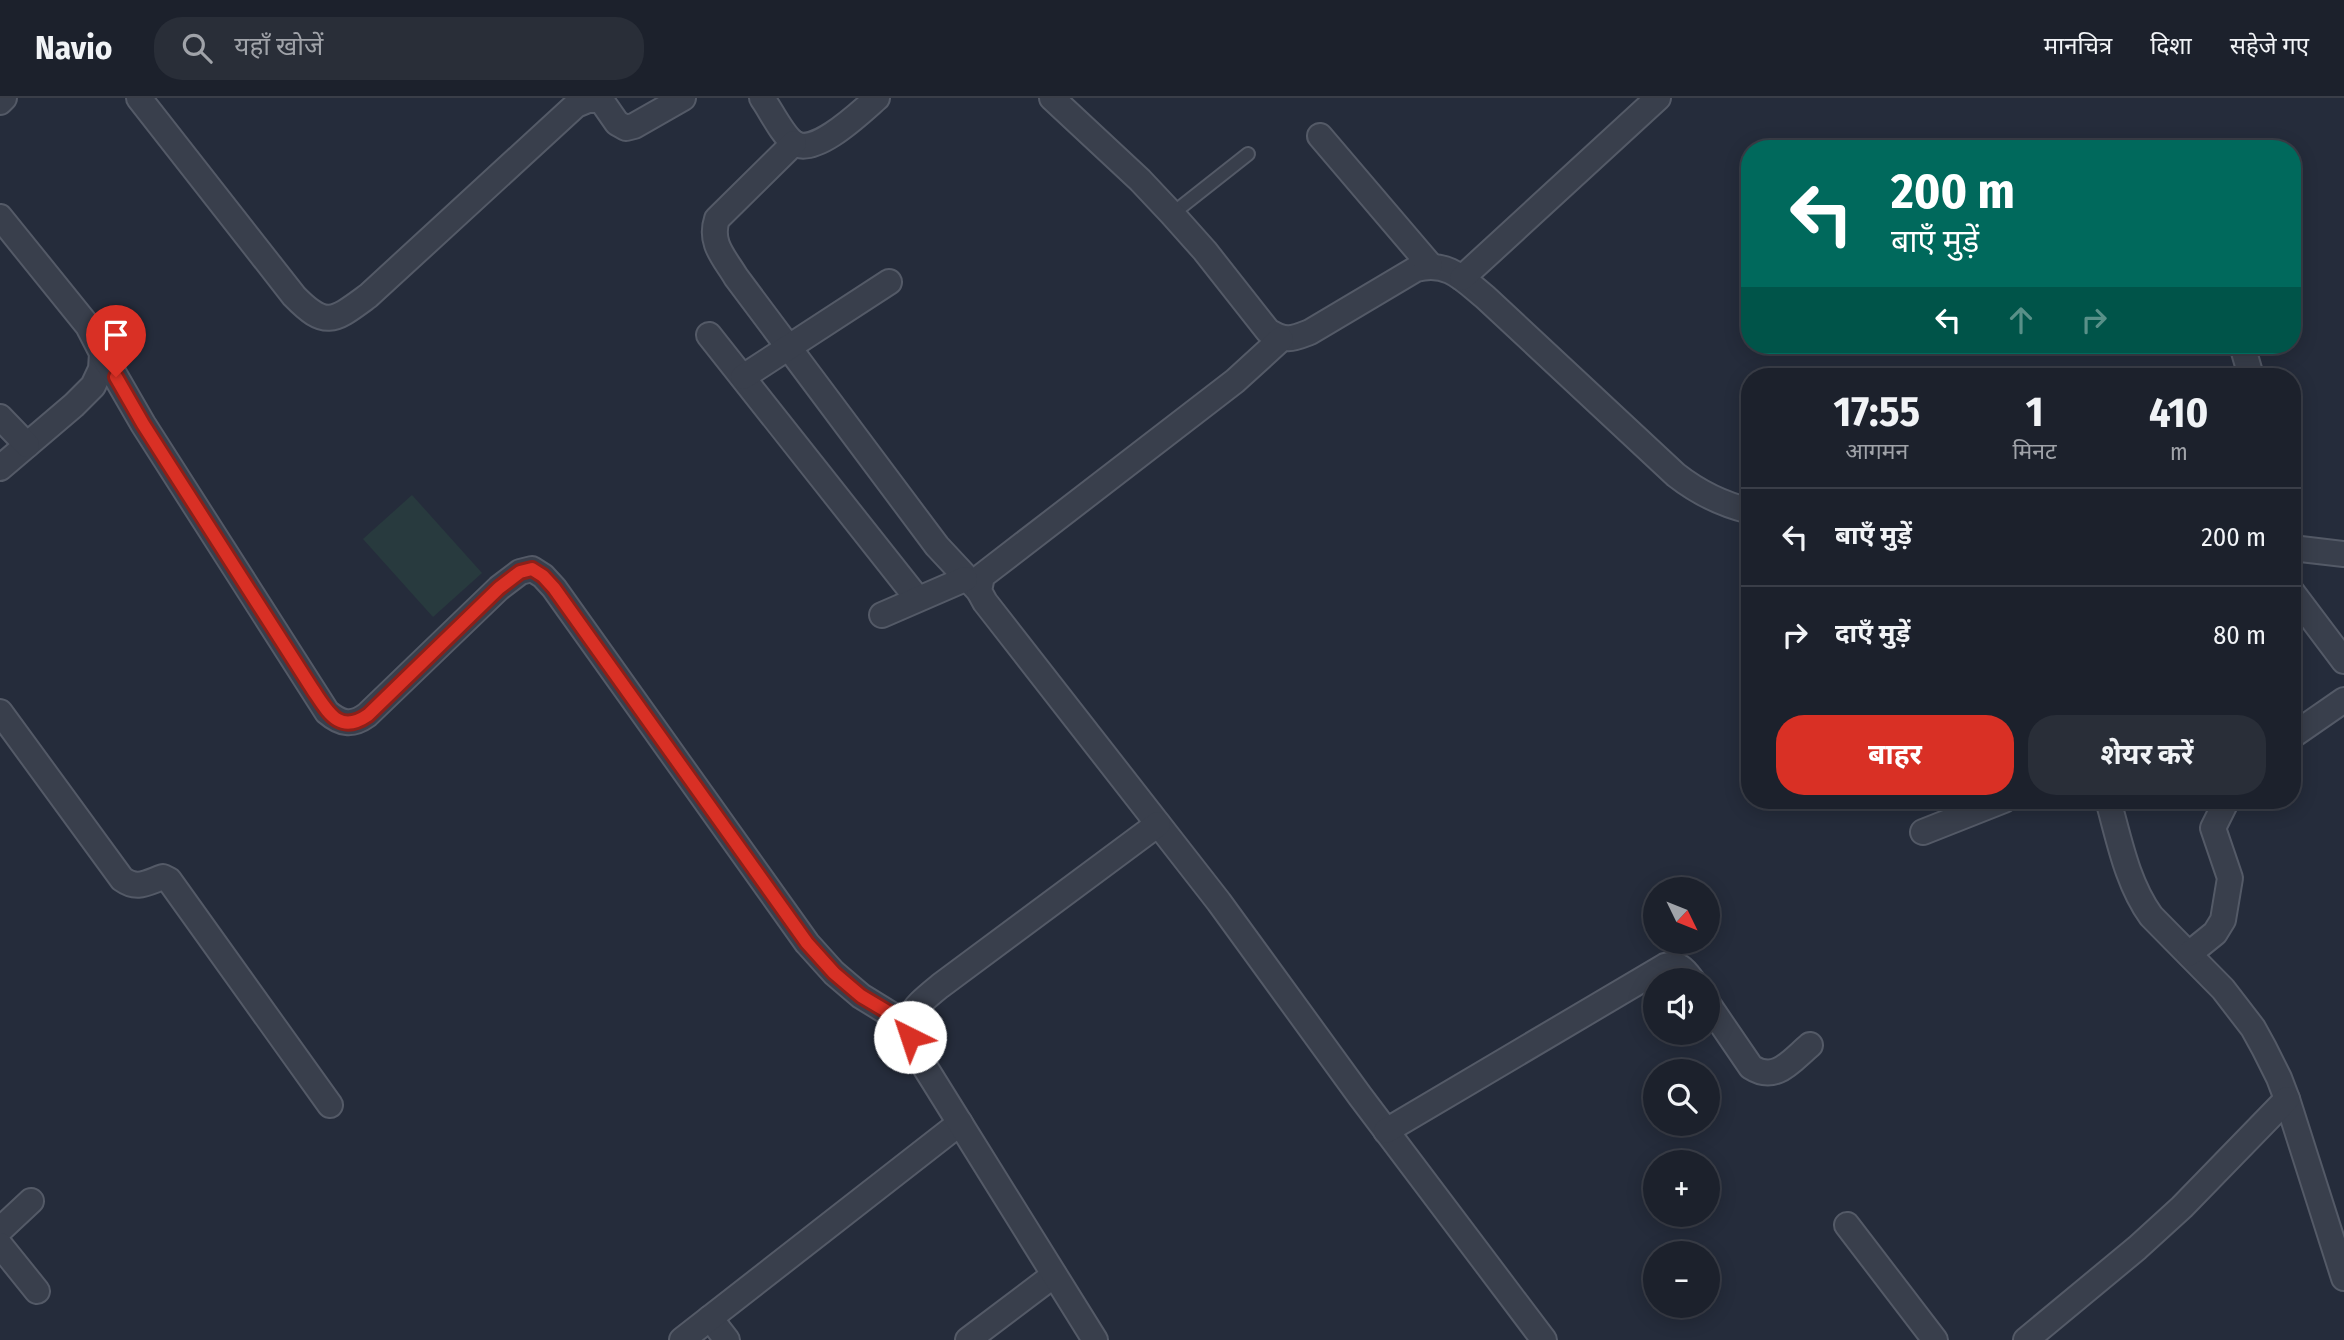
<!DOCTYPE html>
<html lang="hi">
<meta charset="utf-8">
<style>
body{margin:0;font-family:"Fira Sans Condensed","Noto Sans Devanagari",sans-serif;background:#292e38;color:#f1f3f6;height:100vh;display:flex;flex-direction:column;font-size:26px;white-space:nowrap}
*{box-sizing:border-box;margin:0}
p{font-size:23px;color:#a0a3a9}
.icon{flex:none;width:38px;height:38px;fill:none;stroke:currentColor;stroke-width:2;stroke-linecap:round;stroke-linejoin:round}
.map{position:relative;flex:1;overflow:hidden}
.side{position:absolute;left:1741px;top:270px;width:560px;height:441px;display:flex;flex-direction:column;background:#1c212c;border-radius:28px;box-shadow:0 4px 18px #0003,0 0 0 2px #3a3e48}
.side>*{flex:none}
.banner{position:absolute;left:1741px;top:42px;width:560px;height:214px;border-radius:28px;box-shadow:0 4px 18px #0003,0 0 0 2px #3a3e48;background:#00695c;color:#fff;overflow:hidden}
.needle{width:46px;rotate:133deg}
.buttons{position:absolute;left:1643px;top:779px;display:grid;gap:14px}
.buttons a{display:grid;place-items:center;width:77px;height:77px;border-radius:50%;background:#1c212c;box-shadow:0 4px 18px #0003,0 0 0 2px #3a3e48;font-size:35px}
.pin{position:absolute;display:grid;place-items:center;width:60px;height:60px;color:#fff;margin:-72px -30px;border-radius:50% 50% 50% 0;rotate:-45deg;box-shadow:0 0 7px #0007}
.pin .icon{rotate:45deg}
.me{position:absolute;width:77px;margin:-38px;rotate:319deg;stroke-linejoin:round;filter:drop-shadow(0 0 5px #0008)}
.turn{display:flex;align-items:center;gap:24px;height:147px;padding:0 35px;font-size:32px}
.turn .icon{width:91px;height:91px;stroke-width:2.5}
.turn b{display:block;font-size:49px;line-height:60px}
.lanes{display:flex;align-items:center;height:66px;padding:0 35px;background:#0003;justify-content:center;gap:35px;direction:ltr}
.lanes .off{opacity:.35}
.eta{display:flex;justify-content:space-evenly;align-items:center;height:119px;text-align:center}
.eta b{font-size:42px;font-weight:700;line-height:49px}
.primary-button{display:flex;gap:14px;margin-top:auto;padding:14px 35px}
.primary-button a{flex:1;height:80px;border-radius:28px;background:#d93025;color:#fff;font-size:28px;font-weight:700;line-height:80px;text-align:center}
.primary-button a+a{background:#292e38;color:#f1f3f6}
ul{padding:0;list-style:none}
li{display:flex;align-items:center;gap:21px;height:98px;padding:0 35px;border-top:2px solid #3a3e48}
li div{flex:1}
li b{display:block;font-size:26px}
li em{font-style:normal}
header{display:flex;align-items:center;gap:42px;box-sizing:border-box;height:98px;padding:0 35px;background:#1c212c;border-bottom:2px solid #3a3e48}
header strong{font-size:33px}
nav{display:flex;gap:38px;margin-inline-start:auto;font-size:24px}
.search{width:490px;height:63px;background:#292e38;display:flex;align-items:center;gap:18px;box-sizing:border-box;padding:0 24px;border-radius:28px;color:#a0a3a9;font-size:26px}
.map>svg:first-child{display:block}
.green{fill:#283a3e}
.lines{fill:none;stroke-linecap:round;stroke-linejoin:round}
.service-casing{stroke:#545a67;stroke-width:16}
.minor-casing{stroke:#545a67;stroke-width:28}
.service{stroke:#393f4c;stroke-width:12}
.minor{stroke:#393f4c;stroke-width:24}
.route-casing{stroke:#8d1f18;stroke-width:18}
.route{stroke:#d93025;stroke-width:12}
</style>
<header>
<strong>Navio</strong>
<div class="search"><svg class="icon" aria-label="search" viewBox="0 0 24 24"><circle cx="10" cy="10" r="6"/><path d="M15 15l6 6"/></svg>यहाँ खोजें</div>
<nav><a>मानचित्र</a><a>दिशा</a><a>सहेजे गए</a></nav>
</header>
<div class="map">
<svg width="2344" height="1242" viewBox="0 0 2344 1242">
<rect width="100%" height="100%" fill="#252c3b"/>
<!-- green -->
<path class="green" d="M412,397L482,475L433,519L363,441Z"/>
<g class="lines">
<defs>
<path id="service" d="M1172,116L1248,56"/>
<g id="minor">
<path d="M139,0L294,198C326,231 334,223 368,198L576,7L588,2H601L617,25L626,30L634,28L683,0"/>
<path d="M762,0C770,11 783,38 794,45C815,59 862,13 877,0"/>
<path d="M1052,0L1140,82L1172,116L1205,153L1268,233C1286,244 1292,241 1310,234L1416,171C1448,163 1462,180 1485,199L1676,377C1699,395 1721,406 1750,413"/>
<path d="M0,4L4,0"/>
<path d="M1320,38L1430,167"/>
<path d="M794,45L717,121C709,145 724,159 736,179L937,448L979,493"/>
<path d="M0,119L88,228L102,255L101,271L93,288L74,307L0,370"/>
<path d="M1462,180L1658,0"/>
<path d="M709,237L913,495"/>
<path d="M1281,241L1235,283L982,478L979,493L985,504L1219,804L1360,998L1544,1242"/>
<path d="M2242,247L2251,278"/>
<path d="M102,255L143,326L327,614C341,626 352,628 367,617L499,490L520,474L532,471L543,478L554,490L807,845L834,875L861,898L908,927"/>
<path d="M743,279L889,184"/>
<path d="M0,319L27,347"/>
<path d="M2292,450L2344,456"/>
<path d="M2292,494L2344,563"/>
<path d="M882,517L965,481"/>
<path d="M0,614L122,781C137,792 146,785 163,779L169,782L330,1007"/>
<path d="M2292,638L2344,602"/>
<path d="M2108,702C2119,741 2127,785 2151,818L2223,891L2253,930L2264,950L2279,980L2287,1001L2344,1180"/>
<path d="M1923,734L2004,702"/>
<path d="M2189,856L2215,835L2223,822L2230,780L2213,730L2227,702"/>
<path d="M1708,906L1751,969C1776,985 1791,963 1810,947"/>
<path d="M1386,1033L1665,868C1678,864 1684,871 1692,882"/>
<path d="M1847,1127L1935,1242"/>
<path d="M0,1132L31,1103"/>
<path d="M0,1147L37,1193"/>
<path d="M710,1220L727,1242"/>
<path d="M682,1242L960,1025"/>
<path d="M968,1242L1054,1177"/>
<path d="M1095,1242L920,961C901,920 907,915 940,888L1158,726"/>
<path d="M2026,1242L2137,1150L2182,1109L2287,1001"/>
</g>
</defs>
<!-- service casing -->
<use href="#service" class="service-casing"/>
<!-- minor casing -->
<use href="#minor" class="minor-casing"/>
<!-- service -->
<use href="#service" class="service"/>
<!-- minor -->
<use href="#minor" class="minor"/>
</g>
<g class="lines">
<defs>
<path id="route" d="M116,279L143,326L313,592C328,614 339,637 368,617L499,490L520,474L532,471L543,478L554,490L807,845L834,875L861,898L908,926L910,939"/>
</defs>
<!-- route casing -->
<use href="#route" class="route-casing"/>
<!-- route -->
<use href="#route" class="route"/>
</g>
</svg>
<div class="buttons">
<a><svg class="needle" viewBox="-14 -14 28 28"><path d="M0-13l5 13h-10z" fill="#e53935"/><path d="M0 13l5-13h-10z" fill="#a0a3a9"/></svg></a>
<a><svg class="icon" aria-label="sound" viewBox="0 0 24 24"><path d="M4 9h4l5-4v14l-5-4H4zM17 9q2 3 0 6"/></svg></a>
<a><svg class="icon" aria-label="search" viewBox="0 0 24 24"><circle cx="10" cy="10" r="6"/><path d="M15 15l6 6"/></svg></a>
<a>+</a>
<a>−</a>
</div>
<div class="pin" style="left:116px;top:279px;background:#d93025"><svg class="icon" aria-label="arrive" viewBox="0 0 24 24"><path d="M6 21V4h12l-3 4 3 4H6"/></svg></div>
<svg class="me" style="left:910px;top:939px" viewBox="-20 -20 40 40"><circle r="19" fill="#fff"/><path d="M0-13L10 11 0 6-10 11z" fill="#d93025"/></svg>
<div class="banner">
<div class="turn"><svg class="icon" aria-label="left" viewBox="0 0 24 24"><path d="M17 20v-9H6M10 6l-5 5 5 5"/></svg><div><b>200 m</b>बाएँ मुड़ें</div></div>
<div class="lanes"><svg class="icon" aria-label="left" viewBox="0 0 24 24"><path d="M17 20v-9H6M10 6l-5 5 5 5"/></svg><svg class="icon off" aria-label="ahead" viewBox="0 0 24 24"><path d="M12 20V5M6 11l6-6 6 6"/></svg><svg class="icon off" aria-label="right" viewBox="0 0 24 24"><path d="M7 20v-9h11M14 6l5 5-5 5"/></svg></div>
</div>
<section class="side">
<div class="eta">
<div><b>17:55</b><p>आगमन</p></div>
<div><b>1</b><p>मिनट</p></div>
<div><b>410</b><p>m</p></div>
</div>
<ul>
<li><svg class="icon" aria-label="left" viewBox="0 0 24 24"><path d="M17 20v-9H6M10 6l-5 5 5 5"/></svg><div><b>बाएँ मुड़ें</b></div><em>200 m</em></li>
<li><svg class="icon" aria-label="right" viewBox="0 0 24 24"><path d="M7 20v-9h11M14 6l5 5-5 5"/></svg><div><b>दाएँ मुड़ें</b></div><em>80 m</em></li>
</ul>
<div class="primary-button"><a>बाहर</a><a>शेयर करें</a></div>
</section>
</div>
